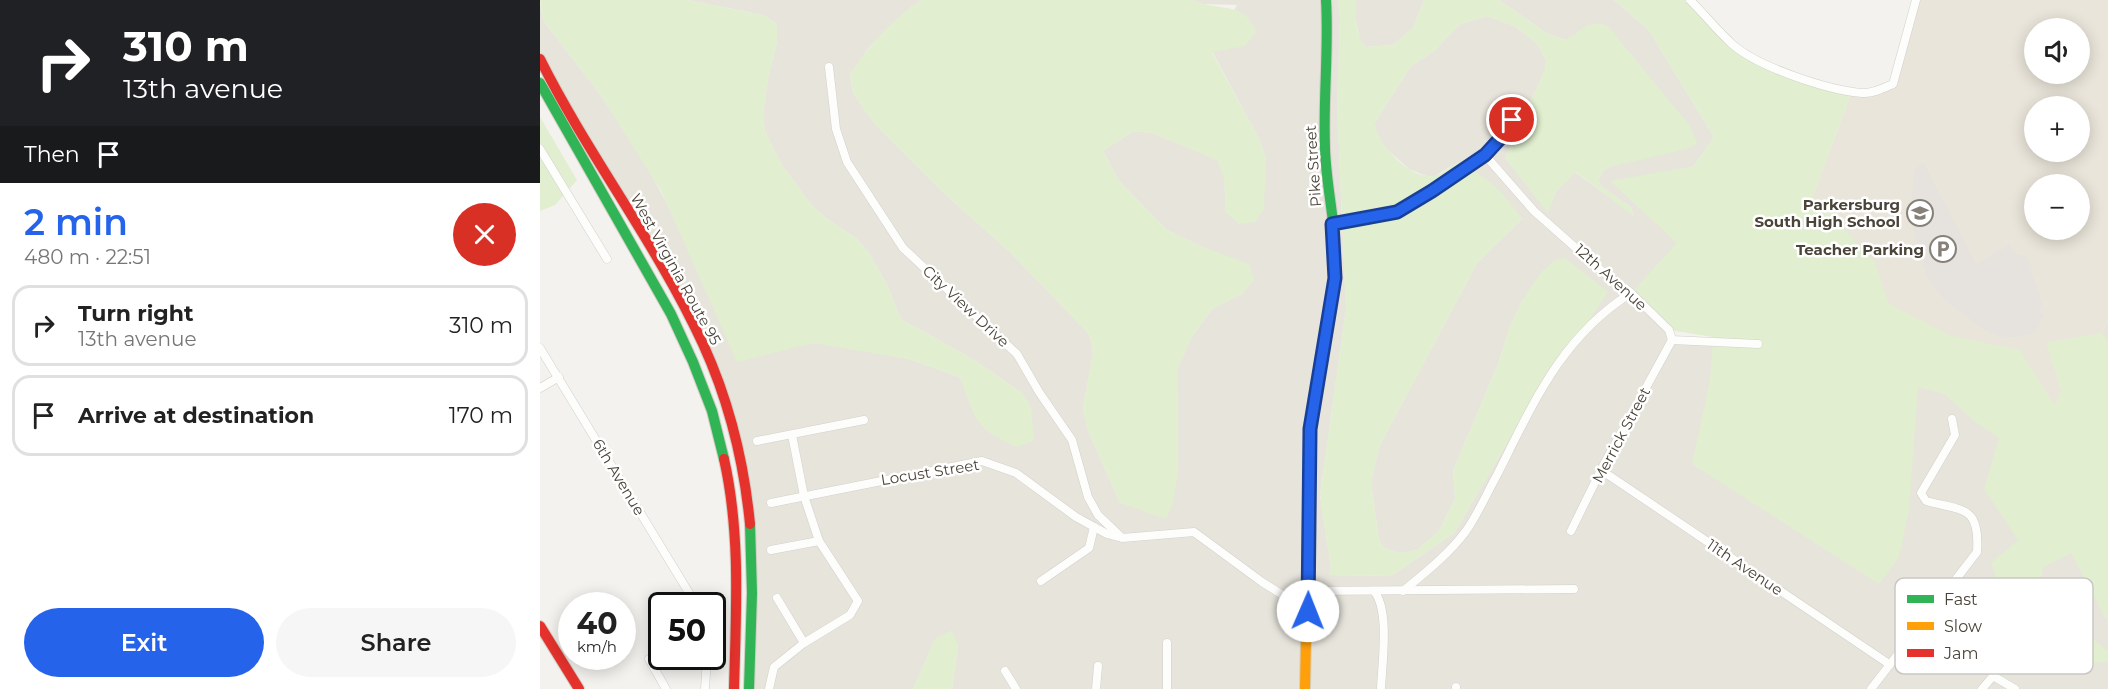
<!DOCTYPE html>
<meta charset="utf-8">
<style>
body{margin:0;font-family:Montserrat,sans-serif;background:#f6f6f6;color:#222;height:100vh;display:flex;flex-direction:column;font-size:22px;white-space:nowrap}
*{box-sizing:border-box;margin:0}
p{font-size:20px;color:#767676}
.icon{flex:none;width:33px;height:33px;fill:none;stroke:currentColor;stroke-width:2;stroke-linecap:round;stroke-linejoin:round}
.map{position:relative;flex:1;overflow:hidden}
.side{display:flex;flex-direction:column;background:#fff;width:540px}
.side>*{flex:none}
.banner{background:#202124;color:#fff;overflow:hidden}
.tools{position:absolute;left:1484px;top:18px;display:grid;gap:12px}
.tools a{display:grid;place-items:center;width:66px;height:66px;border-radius:50%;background:#fff;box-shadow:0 3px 15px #0003;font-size:30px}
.speed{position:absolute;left:18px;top:592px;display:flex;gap:12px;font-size:30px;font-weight:700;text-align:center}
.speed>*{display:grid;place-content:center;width:78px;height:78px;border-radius:50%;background:#fff;box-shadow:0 3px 15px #0003;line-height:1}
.speed small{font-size:15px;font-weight:400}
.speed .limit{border:3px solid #111;border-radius:9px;background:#fff;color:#111}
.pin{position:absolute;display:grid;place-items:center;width:51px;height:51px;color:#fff;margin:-26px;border:3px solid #fff;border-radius:50%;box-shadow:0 2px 6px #0007}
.me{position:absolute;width:66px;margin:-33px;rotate:1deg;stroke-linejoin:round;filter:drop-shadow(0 0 4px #0008)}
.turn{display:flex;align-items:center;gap:21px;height:126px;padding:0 24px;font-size:27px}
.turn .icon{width:78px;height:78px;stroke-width:2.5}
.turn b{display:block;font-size:42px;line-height:51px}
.then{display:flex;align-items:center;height:57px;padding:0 24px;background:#0003;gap:12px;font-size:22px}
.round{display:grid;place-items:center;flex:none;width:63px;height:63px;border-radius:32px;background:#f6f6f6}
.head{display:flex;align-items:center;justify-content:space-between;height:102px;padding:0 24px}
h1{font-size:36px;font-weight:600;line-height:45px;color:#2563eb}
.action{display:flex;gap:12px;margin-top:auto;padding:12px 24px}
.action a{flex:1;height:69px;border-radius:36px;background:#2563eb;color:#fff;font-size:24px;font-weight:600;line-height:69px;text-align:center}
.action a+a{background:#f6f6f6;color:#222}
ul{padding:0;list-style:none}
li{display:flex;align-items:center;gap:18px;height:81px;margin:0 12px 9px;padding:0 12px;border:3px solid #e0e0e0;border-radius:18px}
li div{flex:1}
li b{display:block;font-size:22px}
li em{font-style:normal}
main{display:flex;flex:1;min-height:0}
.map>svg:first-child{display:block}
.residential{fill:#e7e4dc}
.education{fill:#eae5da;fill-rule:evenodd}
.green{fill:#e1eecf}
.parking{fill:#e6e3df}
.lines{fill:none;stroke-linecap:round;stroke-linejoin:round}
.street-casing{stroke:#d2d0cb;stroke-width:9}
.fast-casing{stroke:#d3cfc5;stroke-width:12}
.slow-casing{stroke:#d3cfc5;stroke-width:12}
.jam-casing{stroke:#d3cfc5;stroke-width:12}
.street{stroke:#fdfdfc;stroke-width:8}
.fast{stroke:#30b455;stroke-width:10}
.slow{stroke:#ff9f0a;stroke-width:10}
.jam{stroke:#e5322d;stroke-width:10}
.route-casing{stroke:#184099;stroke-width:15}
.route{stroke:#2563eb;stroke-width:10}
.labels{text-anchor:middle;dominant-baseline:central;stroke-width:5;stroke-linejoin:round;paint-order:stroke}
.street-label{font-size:15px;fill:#4b4439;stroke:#fff}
.poi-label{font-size:15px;font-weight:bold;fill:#4b4439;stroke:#fff;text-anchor:end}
.key{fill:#fff;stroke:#c9c7c4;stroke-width:1.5}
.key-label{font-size:16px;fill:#4b4439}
</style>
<main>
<section class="side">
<div class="banner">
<div class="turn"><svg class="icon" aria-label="right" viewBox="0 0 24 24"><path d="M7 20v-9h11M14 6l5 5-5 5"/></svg><div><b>310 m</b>13th avenue</div></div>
<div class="then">Then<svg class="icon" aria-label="arrive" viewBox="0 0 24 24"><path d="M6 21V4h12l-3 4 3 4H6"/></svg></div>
</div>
<div class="head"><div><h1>2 min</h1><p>480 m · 22:51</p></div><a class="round" style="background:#d93025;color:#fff"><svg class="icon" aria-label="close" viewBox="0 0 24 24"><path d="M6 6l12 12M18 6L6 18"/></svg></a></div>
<ul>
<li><svg class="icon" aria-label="right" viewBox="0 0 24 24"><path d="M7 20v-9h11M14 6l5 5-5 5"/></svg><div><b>Turn right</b><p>13th avenue</p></div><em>310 m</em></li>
<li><svg class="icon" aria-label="arrive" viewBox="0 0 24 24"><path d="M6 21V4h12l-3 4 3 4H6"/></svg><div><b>Arrive at destination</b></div><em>170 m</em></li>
</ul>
<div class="action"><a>Exit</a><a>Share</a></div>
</section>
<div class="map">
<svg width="1568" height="689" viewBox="0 0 1568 689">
<rect width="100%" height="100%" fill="#f4f2ee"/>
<!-- residential -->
<g class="residential">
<path d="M147,0H382L370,8L330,46L310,74L313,93L335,124L406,195L471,253L550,335L553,353L543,408L547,428L580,503L638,471L637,370L651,338L672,309L703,293L658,245L627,230L579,181L563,151L593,131L612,133L678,160L684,176L686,213L726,160L721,143L672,51L697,5L662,4L653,0H798L800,16L797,107L806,309L780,495L791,568L789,575L851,576L914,533L966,445L983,299L970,326L958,364L913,471L915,499L899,531L877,550L860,553L844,548L839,540L831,483L839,447L937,263L982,219L918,162L895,176H886L869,169L843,146L835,130V122L871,66L894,51L920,24L947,16L975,26L997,44L1006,60L1005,70L965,158L1008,212L1016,191L1035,172L1093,215L1091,207L1062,187L1058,180L1062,172L1069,167L1049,25L1026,40L1008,34L959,0H1074L1108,29L1174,137L1154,166L1138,243L1129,330L1132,340L1218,344L1405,394L1434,421L1521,390L1562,333L1568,320V689H412L418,646L395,639L373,689H208L207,501L176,372L0,54V3L3,20L62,97L109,170L129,208L236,351L272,343L290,345L369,359L420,377L427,395L482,393L434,360L361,319L347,285L329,253L317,239L287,219L272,206L241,164L225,132L223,114L228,78L237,42V24L223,15Z"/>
<path d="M816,0H884L873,28L852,45L826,47L820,41L815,16Z"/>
</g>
<!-- education -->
<path class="education" d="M1376,0H1568V320L1562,333L1507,343L1521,390L1515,407L1434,421L1404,394L1218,344L1312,91L1324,93L1353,84ZM1494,28H1539V74H1494ZM1494,106H1539V152H1494ZM1494,184H1539V230H1494Z"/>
<!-- green -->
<g class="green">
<path d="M0,0H147L223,15L237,24V42L228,78L223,114L225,132L241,164L272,206L287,219L317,239L329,253L347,285L361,319L434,360L482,393L491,407L494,441L477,447C434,429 435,418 420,377L369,359L272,343L197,362L121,191L62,97L3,20Z"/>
<path d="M382,0H653C683,13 704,0 716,32L705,46L672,52L721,143L726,160L724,209L715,222L699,224L686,213L684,177L677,160L612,133L593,131L563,151L579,181L627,230L658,245L709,264L714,280L703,293L672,309L651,338L637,370L638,471L633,503L626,519L580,503L547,428L543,408L553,353L550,335L471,253L406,195L335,124L313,93L310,74C329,46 352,18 382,0Z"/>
<path d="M798,0H816C815,16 815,36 826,47L852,45L873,28L884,0H959L1008,34L1026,40C1040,31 1050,19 1067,25L1150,126L1157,143L1150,148L1069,167L1062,172L1058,180L1062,187L1091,207L1093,216L1036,172L1016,191L1008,213L965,158L1005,70L1006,60L997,44L975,26L947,16L920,24L894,51L871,66L835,122C835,143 871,180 893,176C901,175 911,166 918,162C944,173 967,196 982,219L937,263L839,447L831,483L839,540L844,548L860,553L877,550L899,531L915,499L913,471L958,364L970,326L983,299L1001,272L1017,259L1025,258L1068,292L966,445L914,533L851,576L789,575L791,568L780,495L806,309L797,107L800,16Z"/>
<path d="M1074,0H1150L1212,58L1280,85L1312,91L1273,196L1335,262L1349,304L1412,336L1480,350L1515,406L1521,390L1506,343L1562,333L1568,342V619L1565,617L1531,553L1503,567L1499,591L1524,616L1568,651V662L1553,663L1465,601L1451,563L1478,540L1444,489L1459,438L1434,421L1405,394L1378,387L1369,510L1359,557L1339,584L1152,464L1170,381L1173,337L1129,330L1091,293L1137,243L1070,181L1154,166L1174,137L1108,29Z"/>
<path d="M0,117L37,180L15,205L0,211V161L6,152L0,143Z"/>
<path d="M412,630L418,646L412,689H373L395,639Z"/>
</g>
<!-- parking -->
<path class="parking" d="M1384,163L1436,264L1469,245L1474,253L1487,257L1502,304L1499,313L1504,315L1498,328L1491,334L1478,337H1463L1445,330L1405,301L1387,277L1370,218L1374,169Z"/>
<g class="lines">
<defs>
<g id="street">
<path d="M1150,0C1164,14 1177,30 1192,44C1218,67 1287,90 1322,93C1332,94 1344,88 1353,84L1376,0"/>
<path d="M289,67L296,129L307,162L363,248L477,354L499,392L532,440L548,497L558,515L581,537"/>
<path d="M0,149L67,259"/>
<path d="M945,155L994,211L1063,272L1091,293L1129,330L1132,340L1218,344"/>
<path d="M792,224C812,220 836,219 856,212C878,204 969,144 971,121C971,119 970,113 969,112"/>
<path d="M0,348L157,606"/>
<path d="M0,388L19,377"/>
<path d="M217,441L324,420"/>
<path d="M1061,470L1349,664"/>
<path d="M231,503L442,461L476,473L536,517L567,534L582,538L654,532L722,582L768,611"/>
<path d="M1031,531L1061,470L1132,340"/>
<path d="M231,550L279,541"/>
<path d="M501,581L549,548L554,527"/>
<path d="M769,591L1034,589"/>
<path d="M834,591C850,610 842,664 841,689"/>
<path d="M863,591C885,573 909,554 926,531C938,514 947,493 957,475C993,404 1021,337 1091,293"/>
<path d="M237,598L264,643"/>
<path d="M109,659L126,689"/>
<path d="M465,671L476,689"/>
<path d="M165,689L167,657"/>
<path d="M229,689L234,667L264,643L310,615L318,601L279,541L264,496L252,435"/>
<path d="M556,689L558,666"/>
<path d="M627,689V643"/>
<path d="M916,689V687"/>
<path d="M1331,689L1437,552C1440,505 1423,511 1386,501L1381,493L1415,435L1412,419"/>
<path d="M1442,689L1453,676L1475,689"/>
</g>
<g id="fast">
<path d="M786,0C789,49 783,98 785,148C786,192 800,237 794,281"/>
<path d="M0,83L131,314L153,362L172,411L184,459"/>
<path d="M209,689L212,593L210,524"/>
</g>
<path id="slow" d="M765,689L770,429L794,281"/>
<g id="jam">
<path d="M0,59C49,157 117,244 163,344C189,401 204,462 210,524"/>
<path d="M184,459C201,534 196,613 194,689"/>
<path d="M0,626L39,689"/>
</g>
</defs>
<!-- street casing -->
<use href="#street" class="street-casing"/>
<!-- fast casing -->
<use href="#fast" class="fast-casing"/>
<!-- slow casing -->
<use href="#slow" class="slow-casing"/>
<!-- jam casing -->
<use href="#jam" class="jam-casing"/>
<!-- street -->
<use href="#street" class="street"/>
<!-- fast -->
<use href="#fast" class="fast"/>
<!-- slow -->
<use href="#slow" class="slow"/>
<!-- jam -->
<use href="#jam" class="jam"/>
</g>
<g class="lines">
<defs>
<path id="route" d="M768,611L770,429L795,278L792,224L857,212L892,191L945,155L967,131L972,120"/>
</defs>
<!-- route casing -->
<use href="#route" class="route-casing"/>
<!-- route -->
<use href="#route" class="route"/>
</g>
<!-- icons -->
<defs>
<symbol id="school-ring" viewBox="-11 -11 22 22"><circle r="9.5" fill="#fff" stroke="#868178" stroke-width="1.5"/><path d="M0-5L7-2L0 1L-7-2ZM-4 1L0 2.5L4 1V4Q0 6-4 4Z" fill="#868178"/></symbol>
<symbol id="parking-ring" viewBox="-11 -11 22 22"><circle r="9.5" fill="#fff" stroke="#868178" stroke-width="1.5"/><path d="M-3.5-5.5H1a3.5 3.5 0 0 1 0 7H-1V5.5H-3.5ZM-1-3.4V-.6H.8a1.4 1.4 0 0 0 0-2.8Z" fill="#868178"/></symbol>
</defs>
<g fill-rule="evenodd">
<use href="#school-ring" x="1365" y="198" width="30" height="30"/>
<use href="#parking-ring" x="1388" y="234" width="30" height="30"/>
</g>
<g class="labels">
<!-- street labels -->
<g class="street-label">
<text transform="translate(773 166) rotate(-94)">Pike Street</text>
<text transform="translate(136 269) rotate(61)">West Virginia Route 95</text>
<text transform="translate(1071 277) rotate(42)">12th Avenue</text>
<text transform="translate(426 306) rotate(43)">City View Drive</text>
<text transform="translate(1081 435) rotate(-62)">Merrick Street</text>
<text transform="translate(390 472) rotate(-9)">Locust Street</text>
<text transform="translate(79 477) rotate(59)">6th Avenue</text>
<text transform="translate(1205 567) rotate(34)">11th Avenue</text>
</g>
<!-- poi labels -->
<g class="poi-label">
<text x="1360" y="204">Parkersburg<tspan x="1360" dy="17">South High School</tspan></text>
<text x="1384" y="249">Teacher Parking</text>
</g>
</g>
<!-- legend -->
<rect x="1355" y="578" width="198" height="96" rx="9" class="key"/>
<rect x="1367" y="595" width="27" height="8" fill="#30b455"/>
<rect x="1367" y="622" width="27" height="8" fill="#ff9f0a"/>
<rect x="1367" y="649" width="27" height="8" fill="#e5322d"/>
<g class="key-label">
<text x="1404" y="605">Fast</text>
<text x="1404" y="632">Slow</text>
<text x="1404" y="659">Jam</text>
</g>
</svg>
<div class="tools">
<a><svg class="icon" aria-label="sound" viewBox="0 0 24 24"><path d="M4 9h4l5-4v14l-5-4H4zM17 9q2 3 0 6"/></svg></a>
<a>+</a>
<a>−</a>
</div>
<div class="speed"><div>40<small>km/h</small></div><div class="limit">50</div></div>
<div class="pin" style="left:972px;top:120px;background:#d93025"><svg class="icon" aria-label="arrive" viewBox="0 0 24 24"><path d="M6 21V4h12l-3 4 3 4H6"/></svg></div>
<svg class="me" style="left:768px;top:611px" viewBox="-20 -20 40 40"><circle r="19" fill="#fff"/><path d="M0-13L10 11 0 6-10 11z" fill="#2563eb"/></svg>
</div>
</main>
